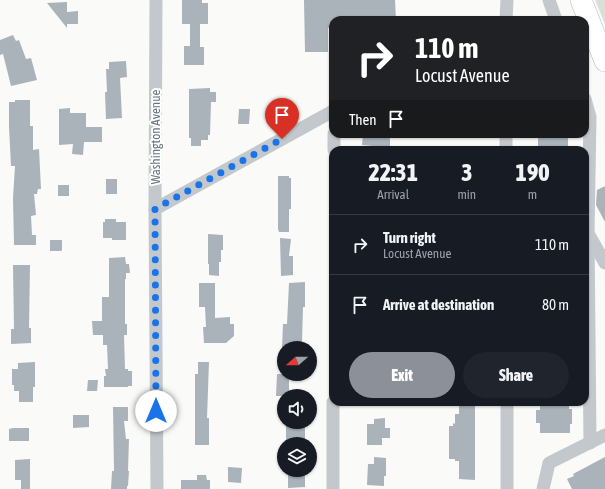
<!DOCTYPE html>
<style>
body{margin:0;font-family:"Asap Condensed",sans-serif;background:#20242c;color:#f1f3f6;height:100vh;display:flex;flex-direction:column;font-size:15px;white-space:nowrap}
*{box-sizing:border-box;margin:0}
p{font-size:13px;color:#9ea1a6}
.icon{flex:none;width:22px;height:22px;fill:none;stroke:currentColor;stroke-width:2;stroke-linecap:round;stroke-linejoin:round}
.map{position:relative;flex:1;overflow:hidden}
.drawer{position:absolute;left:329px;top:146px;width:260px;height:260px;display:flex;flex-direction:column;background:#171b24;border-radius:12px;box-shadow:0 1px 3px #0004}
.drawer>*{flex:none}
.hud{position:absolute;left:329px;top:16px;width:260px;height:122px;border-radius:12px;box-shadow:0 1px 3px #0004;background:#202124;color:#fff;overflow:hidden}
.needle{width:26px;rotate:249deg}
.tools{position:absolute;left:277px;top:341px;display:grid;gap:8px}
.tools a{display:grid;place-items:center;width:40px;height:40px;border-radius:50%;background:#171b24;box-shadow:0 1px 3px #0004;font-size:20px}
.pin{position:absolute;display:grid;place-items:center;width:34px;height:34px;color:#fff;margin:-41px -17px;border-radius:50% 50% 50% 0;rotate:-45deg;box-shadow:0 0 4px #0007}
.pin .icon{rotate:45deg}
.me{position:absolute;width:44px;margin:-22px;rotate:0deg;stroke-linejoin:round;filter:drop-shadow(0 0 3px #0008)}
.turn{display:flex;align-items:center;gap:14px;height:84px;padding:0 20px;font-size:18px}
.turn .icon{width:52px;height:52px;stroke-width:2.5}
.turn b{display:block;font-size:28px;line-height:34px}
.then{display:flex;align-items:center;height:38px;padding:0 20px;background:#0003;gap:8px;font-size:15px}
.eta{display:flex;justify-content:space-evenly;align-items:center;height:68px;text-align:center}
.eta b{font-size:24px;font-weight:800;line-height:28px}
.button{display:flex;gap:8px;margin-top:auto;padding:8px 20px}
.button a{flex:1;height:46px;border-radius:24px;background:#8c9099;color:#fff;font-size:16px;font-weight:800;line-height:46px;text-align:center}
.button a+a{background:#20242c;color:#f1f3f6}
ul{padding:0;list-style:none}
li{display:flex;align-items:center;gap:12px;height:60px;padding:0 20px;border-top:1px solid #363941}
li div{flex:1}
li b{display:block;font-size:15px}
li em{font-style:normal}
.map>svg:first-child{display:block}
.green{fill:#dadfd7}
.building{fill:#aab3b9}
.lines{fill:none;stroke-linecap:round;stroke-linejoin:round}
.trunk-casing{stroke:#b4b9bd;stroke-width:22}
.minor{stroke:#c3c8cc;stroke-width:13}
.trunk{stroke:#fff;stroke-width:21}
.route{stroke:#1a73e8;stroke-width:7;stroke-dasharray:0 12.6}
.labels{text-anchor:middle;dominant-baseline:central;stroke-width:4;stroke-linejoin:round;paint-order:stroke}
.street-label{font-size:13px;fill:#657683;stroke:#fff}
</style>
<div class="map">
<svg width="605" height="489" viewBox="0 0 605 489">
<rect width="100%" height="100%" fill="#fafaf8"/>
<!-- green -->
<path class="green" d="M595,0H605V24Z"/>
<!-- building -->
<g class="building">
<path d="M182,0H202V3H208V24H200V47H204V65H184V46H190V24H182Z"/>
<path d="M304,0H395L396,20H333V28H328V52H305Z"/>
<path d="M67,2V12L78,11V24H67V28L47,3Z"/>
<path d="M13,35L16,41L19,40L26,59L31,58L37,80L11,86L3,54L0,55V40Z"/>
<path d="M126,61L127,77L120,78L122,118L106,119L105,92H107L106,69H109V62Z"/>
<path d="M210,88V92H216V102H211L210,135H208V140H201V146H191V138H189V89Z"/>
<path d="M15,100H30V126H33V150L39,149L41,189H38L37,194H34L36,215L31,216L32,235H36V245H14L13,198L15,166H11L9,127V102H15Z"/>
<path d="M70,108V113H86V127H102V142H84L83,155L72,154L73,144L59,145V109Z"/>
<path d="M239,109H250L249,124H238Z"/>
<path d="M363,134H390V149L373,150V146L362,145Z"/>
<rect x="538" y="134" width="30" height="16"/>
<path d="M278,176H289V178H291V209H289V232H279L278,229Z"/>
<rect x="106" y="179" width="11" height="15"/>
<rect x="58" y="185" width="11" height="11"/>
<path d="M605,186V222L596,205L597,190Z"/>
<path d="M105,219H116V222H126V240H112V238H103V222H105Z"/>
<path d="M208,234L223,235V250H221V262H219V276L209,275V264H208Z"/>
<path d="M280,238L291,239L289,256H293V275L281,276Z"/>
<path d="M50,240H62V250L61,251H50Z"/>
<path d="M125,257L126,264H129L130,273H126V279H125V324H127V335H124L125,369H128V371H132V386H128V387H104V376H106L105,369H108L107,345H103V335H93L92,321H102V297H109V258Z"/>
<path d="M13,265H30L29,328H31V343L11,344V329H14Z"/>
<path d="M305,282V307H303L302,342H300V348H282L283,324H287L289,283Z"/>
<path d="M199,283H215V318L230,317V324H234V336L226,343H204L203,327H206L205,307H199Z"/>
<path d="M35,362V387H33V402H19V391H14V385H12V369H18V363Z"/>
<path d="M198,362H209L207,418H209V445H195V374H198Z"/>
<path d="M277,374H289V396H276Z"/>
<path d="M88,380H98L97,391H87Z"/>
<path d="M459,402H475V480L459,479V461H455V459H449V426H453V423L455,424V414H459Z"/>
<path d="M540,402H569V409H572V424H570V433H540V423H536V410H540Z"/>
<path d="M113,407H128V421H124L126,439H129L128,471H129L128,486H127V489H111L112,471H114Z"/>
<path d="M73,415H89V427L73,428Z"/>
<path d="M385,418V428H390V438H382V445H367V424H374V419Z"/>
<rect x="286" y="426" width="19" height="18"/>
<path d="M13,428H29V441H9V429Z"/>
<path d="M374,457L386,458V476H384V486L367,485L368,464H374Z"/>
<path d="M605,457V489H572L567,479L574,476L573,474Z"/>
<path d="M30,459V489H21V480H15V460Z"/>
<path d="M228,467L242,468L241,483L228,482Z"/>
<path d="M288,470H305V487L288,488Z"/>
<path d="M197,475H206L207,480H210V489H181V480H197Z"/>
</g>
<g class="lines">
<defs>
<path id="trunk" d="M581,0L605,61"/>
</defs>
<!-- trunk casing -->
<use href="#trunk" class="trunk-casing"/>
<!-- minor -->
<g class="minor">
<path d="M156,0L155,209L157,489"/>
<path d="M549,0L556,20"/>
<path d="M506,20L507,0"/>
<path d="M585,99L590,117L588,233L590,443"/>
<path d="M506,134V150"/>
<path d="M334,150V134"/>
<path d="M155,209L333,111"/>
<path d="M589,235L605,263"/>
<path d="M507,402V489"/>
<path d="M333,489V402"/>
<path d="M543,489L549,463L605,435"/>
</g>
<!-- trunk -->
<use href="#trunk" class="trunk"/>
</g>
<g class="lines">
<!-- route -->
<path class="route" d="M156,411L155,209L282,139"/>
</g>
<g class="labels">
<!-- street labels -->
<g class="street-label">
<text transform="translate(155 137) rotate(-90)">Washington Avenue</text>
</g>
</g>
</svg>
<div class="tools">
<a><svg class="needle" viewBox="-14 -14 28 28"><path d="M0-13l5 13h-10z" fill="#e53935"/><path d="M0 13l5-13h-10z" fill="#9ea1a6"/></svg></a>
<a><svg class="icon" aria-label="sound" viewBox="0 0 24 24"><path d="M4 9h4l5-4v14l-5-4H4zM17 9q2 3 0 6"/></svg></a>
<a><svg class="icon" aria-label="layers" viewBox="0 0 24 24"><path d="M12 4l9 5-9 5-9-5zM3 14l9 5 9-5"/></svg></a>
</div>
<div class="pin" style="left:282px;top:139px;background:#d93025"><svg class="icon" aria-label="arrive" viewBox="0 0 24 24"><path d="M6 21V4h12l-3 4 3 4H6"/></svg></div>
<svg class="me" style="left:156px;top:411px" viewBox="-20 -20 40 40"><circle r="19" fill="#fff"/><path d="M0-13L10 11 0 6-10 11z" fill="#1a73e8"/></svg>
<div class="hud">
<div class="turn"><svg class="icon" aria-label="right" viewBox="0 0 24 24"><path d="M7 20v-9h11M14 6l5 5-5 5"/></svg><div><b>110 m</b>Locust Avenue</div></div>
<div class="then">Then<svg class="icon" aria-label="arrive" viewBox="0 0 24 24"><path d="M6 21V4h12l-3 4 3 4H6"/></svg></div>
</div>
<section class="drawer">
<div class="eta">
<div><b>22:31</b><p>Arrival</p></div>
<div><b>3</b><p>min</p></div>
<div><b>190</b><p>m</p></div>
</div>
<ul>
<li><svg class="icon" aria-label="right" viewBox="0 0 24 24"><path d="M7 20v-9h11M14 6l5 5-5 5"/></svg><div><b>Turn right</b><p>Locust Avenue</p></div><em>110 m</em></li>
<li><svg class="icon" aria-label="arrive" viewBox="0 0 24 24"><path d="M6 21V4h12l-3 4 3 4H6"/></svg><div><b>Arrive at destination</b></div><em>80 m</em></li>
</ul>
<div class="button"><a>Exit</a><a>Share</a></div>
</section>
</div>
